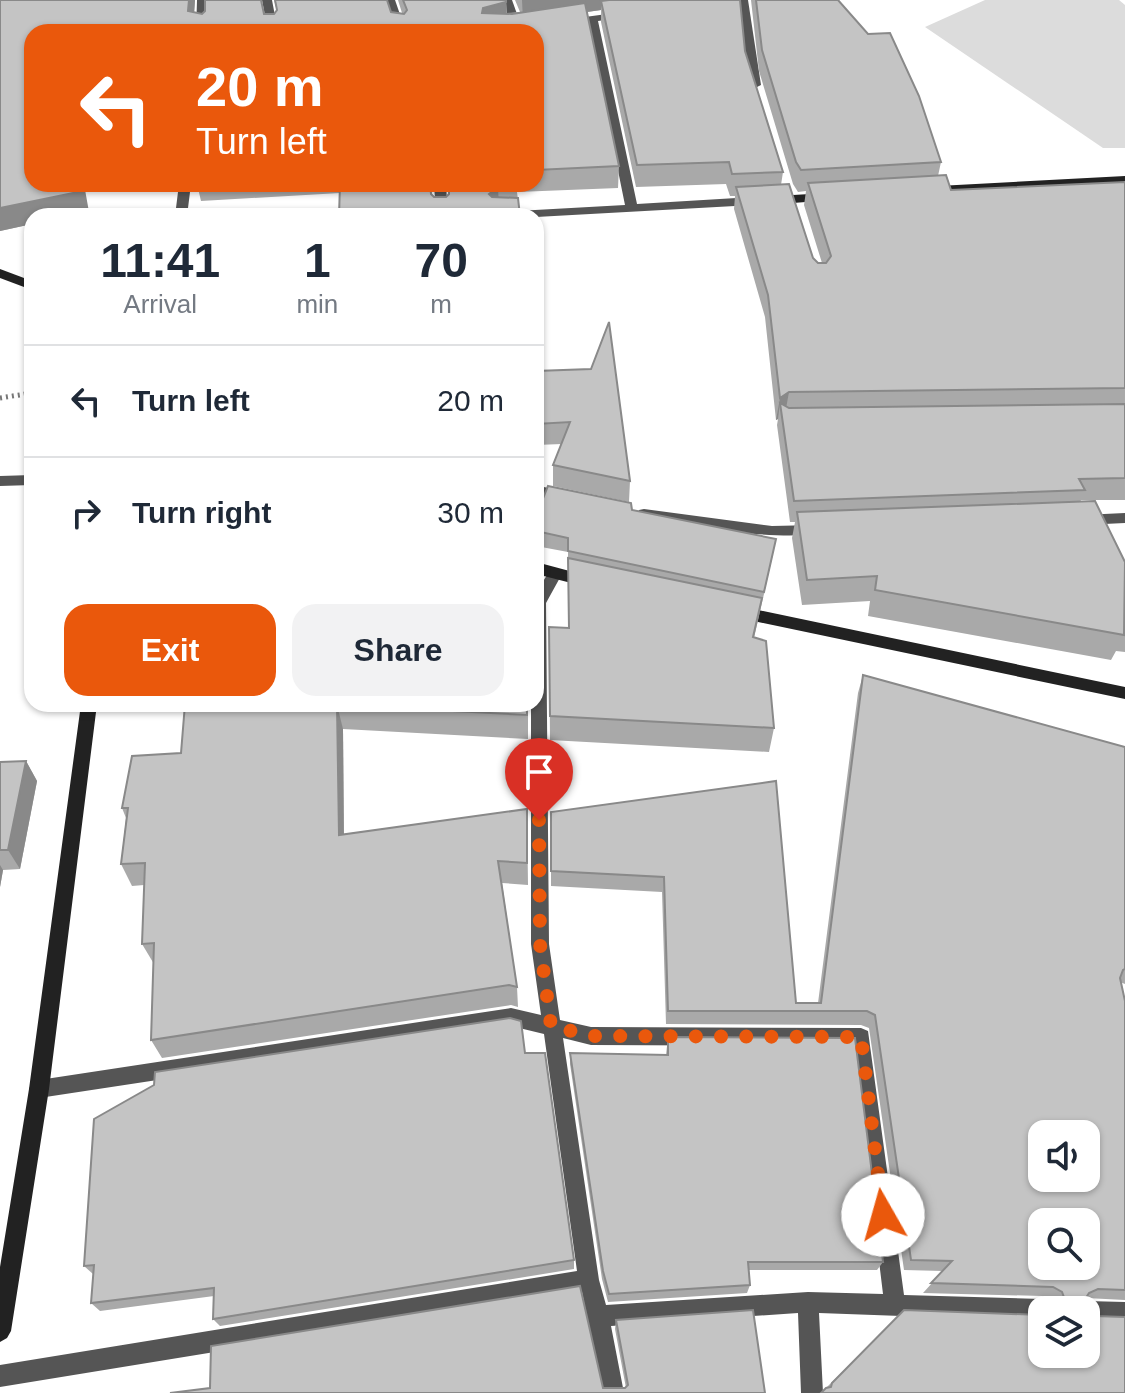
<!DOCTYPE html>
<style>
body{margin:0;font-family:Arial,sans-serif;background:#f2f2f3;color:#1f2937;height:100vh;display:flex;flex-direction:column;font-size:30px;white-space:nowrap}
*{box-sizing:border-box;margin:0}
p{font-size:26px;color:#747a83}
.icon{flex:none;width:44px;height:44px;fill:none;stroke:currentColor;stroke-width:2;stroke-linecap:round;stroke-linejoin:round}
.map{position:relative;flex:1;overflow:hidden}
.details{position:absolute;left:24px;top:208px;width:520px;height:504px;display:flex;flex-direction:column;background:#fff;border-radius:24px;box-shadow:0 2px 6px #0004}
.details>*{flex:none}
.top-card{position:absolute;left:24px;top:24px;width:520px;height:168px;border-radius:24px;box-shadow:0 2px 6px #0004;background:#ea580c;color:#fff;overflow:hidden}
.tools{position:absolute;left:1028px;top:1120px;display:grid;gap:16px}
.tools a{display:grid;place-items:center;width:72px;height:72px;border-radius:16px;background:#fff;box-shadow:0 2px 6px #0004;font-size:40px}
.pin{position:absolute;display:grid;place-items:center;width:68px;height:68px;color:#fff;margin:-82px -34px;border-radius:50% 50% 50% 0;rotate:-45deg;box-shadow:0 0 8px #0007}
.pin .icon{rotate:45deg}
.me{position:absolute;width:88px;margin:-44px;rotate:353deg;stroke-linejoin:round;filter:drop-shadow(0 0 6px #0008)}
.turn{display:flex;align-items:center;gap:28px;height:168px;padding:0 40px;font-size:36px}
.turn .icon{width:104px;height:104px;stroke-width:2.5}
.turn b{display:block;font-size:56px;line-height:68px}
.eta{display:flex;justify-content:space-evenly;align-items:center;height:136px;text-align:center}
.eta b{font-size:48px;font-weight:700;line-height:56px}
.primary-button{display:flex;gap:16px;margin-top:auto;padding:16px 40px}
.primary-button a{flex:1;height:92px;border-radius:24px;background:#ea580c;color:#fff;font-size:32px;font-weight:700;line-height:92px;text-align:center}
.primary-button a+a{background:#f2f2f3;color:#1f2937}
ul{padding:0;list-style:none}
li{display:flex;align-items:center;gap:24px;height:112px;padding:0 40px;border-top:2px solid #e0e1e3}
li div{flex:1}
li b{display:block;font-size:30px}
li em{font-style:normal}
.map>svg:first-child{display:block}
.green{fill:#dcdcdc}
.lines{fill:none;stroke-linecap:round;stroke-linejoin:round}
.path{stroke:#777;stroke-width:5;stroke-dasharray:2 4;stroke-linecap:butt}
.lane{fill:#555;fill-rule:evenodd}
.street{fill:#555;fill-rule:evenodd}
.secondary{fill:#222;fill-rule:evenodd}
.wall{fill:#a9a9a9;fill-rule:evenodd}
.shaded-wall{fill:#898989}
.building{fill:#c4c4c4;stroke:#898989;stroke-width:2;fill-rule:evenodd}
.route{stroke:#ea580c;stroke-width:14;stroke-dasharray:0 25.2}
</style>
<div class="map">
<svg width="1125" height="1393" viewBox="0 0 1125 1393">
<rect width="100%" height="100%" fill="#fff"/>
<!-- green -->
<path class="green" d="M985,0H1119L1125,5V148H1103L925,27Z"/>
<g class="lines">
<!-- path -->
<path class="path" d="M0,398L32,393"/>
<!-- lane -->
<g class="lane">
<path d="M262,0H272L278,32H268Z"/>
<path d="M385,0H395L406,32H396Z"/>
</g>
<!-- street -->
<g class="street">
<path d="M197,0H207L206,32H196Z"/>
<path d="M502,0H512L522,28L521,30L512,28Z"/>
<path d="M738,0H748L761,85L755,88L749,85Z"/>
<path d="M622,12L627,15L626,17L598,21L637,204L753,197L759,201L753,205L536,217L493,216L499,212L625,205L588,23L570,25L565,22L570,19Z"/>
<path d="M179,184H191L187,216H175Z"/>
<path d="M434,184H446L448,216H436Z"/>
<path d="M32,475V485L0,486V476Z"/>
<path d="M536,485L572,494L574,498L567,503L536,495Z"/>
<path d="M644,509L772,526L816,525L823,530C809,545 664,525 639,518L637,514L639,510Z"/>
<path d="M1125,513V523L1083,525L1076,520L1083,515Z"/>
<path d="M555,568L562,574L546,603L549,944L560,1020L591,1027L861,1028L868,1031L904,1295L1042,1299L1049,1303L1053,1310H1042V1321L819,1313L823,1393H801L798,1313L611,1326L624,1393H602L582,1292L0,1387V1365L577,1271L544,1034L511,1026L39,1098L32,1096L29,1089L32,1082L39,1080L511,1008L541,1015L531,944V704H536V593L550,570ZM563,1038L591,1045L853,1046L883,1294L808,1292L606,1305L599,1280Z"/>
<path d="M1086,1301L1125,1302V1324L1086,1323V1310H1076L1079,1305Z"/>
</g>
<!-- secondary -->
<g class="secondary">
<path d="M1125,176V184L938,194L932,190L938,186Z"/>
<path d="M827,193L833,197L831,200L793,203L787,199L793,195Z"/>
<path d="M0,269L32,281V290L0,278Z"/>
<path d="M536,562L592,577L595,581L587,587L536,574Z"/>
<path d="M739,606L1125,687V699L739,618L731,612Z"/>
<path d="M81,704H97L49,1089L11,1331L7,1338L0,1342V1267L29,1089Z"/>
</g>
</g>
<!-- wall -->
<g class="wall">
<path d="M0,0H195L194,12L202,14H274L277,11L274,0H387L391,12L402,13L398,0H506L507,13L520,12L515,0H740L745,51L783,172L781,185L813,258L818,263H822L804,205L806,191L798,192L793,184L759,71L751,0H838L941,162L938,176L951,190L1125,182V500H1081L1080,502L1125,562V652L1116,651L1111,660L868,616L870,601L802,605L792,538L795,522H790L777,425L778,419L776,420L765,317L734,209L735,196H730L726,184L636,187L601,22V10L587,12L619,166L618,188L517,192L520,216L340,193L201,201L197,184H431L432,195L434,197H446L449,194L448,184H536V32H32L89,212L72,216H32V224L0,231Z"/>
<path d="M536,371L630,481L629,502L553,486V465L562,444L536,445Z"/>
<path d="M632,510L773,554L754,638L774,728L769,752L550,740L549,627L568,628V552L536,546V516Z"/>
<path d="M863,675L1125,747V984L1120,982L1125,1001V1300L1086,1298L1084,1301L1094,1304L1095,1316L1125,1317V1393H821L904,1310L1042,1315V1354H1086V1310H1048L1053,1306L1052,1302L1042,1296L923,1293L943,1271L904,1270L869,1028L861,1025L666,1024L662,892L551,886V812L776,781L796,1003H818L858,693ZM1042,1134H1086V1178H1042ZM1042,1222H1086V1266H1042Z"/>
<path d="M185,704H528V739L343,729L344,834L527,809L528,885L502,883L517,987L518,1007L511,1005L162,1058L151,1040L154,964L142,944L144,885L132,886L121,864L126,818L122,808L181,753Z"/>
<path d="M26,761L37,781L20,869L3,870L0,887V762Z"/>
<path d="M668,1037L883,1262L877,1270H748L750,1285L747,1293L608,1302L602,1279L570,1064V1053L666,1055Z"/>
<path d="M525,1053L574,1260V1269L220,1326L213,1319L214,1296L100,1311L91,1303L93,1274L84,1266Z"/>
<path d="M616,1320L765,1393L603,1388H626L615,1329Z"/>
</g>
<!-- shaded-wall -->
<g class="shaded-wall">
<path d="M189,0H195L193,32L188,11Z"/>
<path d="M522,0H670L601,1V10L523,21Z"/>
<path d="M506,2L507,24L482,13L483,8Z"/>
<path d="M81,184H84L89,212L72,216H32V224L0,231V208Z"/>
<path d="M498,187L499,209L489,194Z"/>
<path d="M789,392L785,414L780,403L778,419L776,420L780,398Z"/>
<path d="M337,705L343,729L344,857L339,835Z"/>
<path d="M26,761L37,781L20,869L8,850Z"/>
<path d="M0,865L3,870L0,887Z"/>
</g>
<!-- building -->
<g class="building">
<path d="M0,0H189L188,11L202,14L205,11V0H261L264,14H274L277,10L275,0H387L391,12L404,14L407,10L403,0H506V2L483,8L482,13L512,14L585,3L619,166L536,170V32H32V184H81L83,191L0,208Z"/>
<path d="M609,0H740L745,51L783,172L732,174L729,162L637,165L601,1Z"/>
<path d="M756,0H838L868,34L890,33L919,96L941,162L801,170L796,162L762,50Z"/>
<path d="M946,175L951,190L1125,182V388L789,392L780,398L768,295L736,187L789,184L813,258L818,263H826L831,256L808,183Z"/>
<path d="M340,184H430L431,194L434,197H446L449,194V184H517V186L498,187L489,194L492,197L518,198L520,216H339Z"/>
<path d="M609,322L630,481L553,465L570,422L536,424V371L591,369Z"/>
<path d="M780,403L789,408L1125,404V478L1079,479L1085,490L794,501Z"/>
<path d="M548,486L631,503L632,510L776,539L764,592L568,551V538L536,531V516Z"/>
<path d="M1095,501L1125,562L1124,635L875,590L877,576L807,580L797,512Z"/>
<path d="M568,558L762,598L753,637L766,641L774,728L550,716L549,627L569,628Z"/>
<path d="M863,675L1125,747V969L1123,970L1120,978L1125,1001V1290L1098,1289L1089,1293L1084,1301L1094,1304L1095,1316L1125,1317V1393H821L826,1388L831,1387L832,1383L904,1310L1042,1315V1354H1086V1310H1054L1056,1304L1066,1303L1062,1292L1053,1287L931,1283L952,1261L911,1260L875,1015L867,1011H668L664,877L551,871V812L776,781L796,1003H821ZM1042,1134H1086V1178H1042ZM1042,1222H1086V1266H1042Z"/>
<path d="M185,704H527V715L337,705L339,835L527,809V863L498,861L517,987L509,985L151,1040L154,943L142,944L145,863L121,864L128,808H122L132,756L181,753Z"/>
<path d="M26,761L8,850H0V762Z"/>
<path d="M510,1018L521,1021L525,1053H545L574,1260L213,1319L214,1288L91,1303L94,1265L84,1266L94,1119L154,1085L155,1072Z"/>
<path d="M668,1037L855,1038L883,1262H748L750,1285L609,1294L603,1271L570,1053L668,1055Z"/>
<path d="M580,1286L603,1388H625L628,1385L616,1320L753,1310L765,1393H170L210,1388L211,1346Z"/>
</g>
<g class="lines">
<!-- route -->
<path class="route" d="M539,820L540,944L551,1026L591,1036L861,1037L883,1215"/>
</g>
</svg>
<div class="tools">
<a><svg class="icon" aria-label="sound" viewBox="0 0 24 24"><path d="M4 9h4l5-4v14l-5-4H4zM17 9q2 3 0 6"/></svg></a>
<a><svg class="icon" aria-label="search" viewBox="0 0 24 24"><circle cx="10" cy="10" r="6"/><path d="M15 15l6 6"/></svg></a>
<a><svg class="icon" aria-label="layers" viewBox="0 0 24 24"><path d="M12 4l9 5-9 5-9-5zM3 14l9 5 9-5"/></svg></a>
</div>
<div class="pin" style="left:539px;top:820px;background:#d93025"><svg class="icon" aria-label="arrive" viewBox="0 0 24 24"><path d="M6 21V4h12l-3 4 3 4H6"/></svg></div>
<svg class="me" style="left:883px;top:1215px" viewBox="-20 -20 40 40"><circle r="19" fill="#fff"/><path d="M0-13L10 11 0 6-10 11z" fill="#ea580c"/></svg>
<div class="top-card">
<div class="turn"><svg class="icon" aria-label="left" viewBox="0 0 24 24"><path d="M17 20v-9H6M10 6l-5 5 5 5"/></svg><div><b>20 m</b>Turn left</div></div>
</div>
<section class="details">
<div class="eta">
<div><b>11:41</b><p>Arrival</p></div>
<div><b>1</b><p>min</p></div>
<div><b>70</b><p>m</p></div>
</div>
<ul>
<li><svg class="icon" aria-label="left" viewBox="0 0 24 24"><path d="M17 20v-9H6M10 6l-5 5 5 5"/></svg><div><b>Turn left</b></div><em>20 m</em></li>
<li><svg class="icon" aria-label="right" viewBox="0 0 24 24"><path d="M7 20v-9h11M14 6l5 5-5 5"/></svg><div><b>Turn right</b></div><em>30 m</em></li>
</ul>
<div class="primary-button"><a>Exit</a><a>Share</a></div>
</section>
</div>
